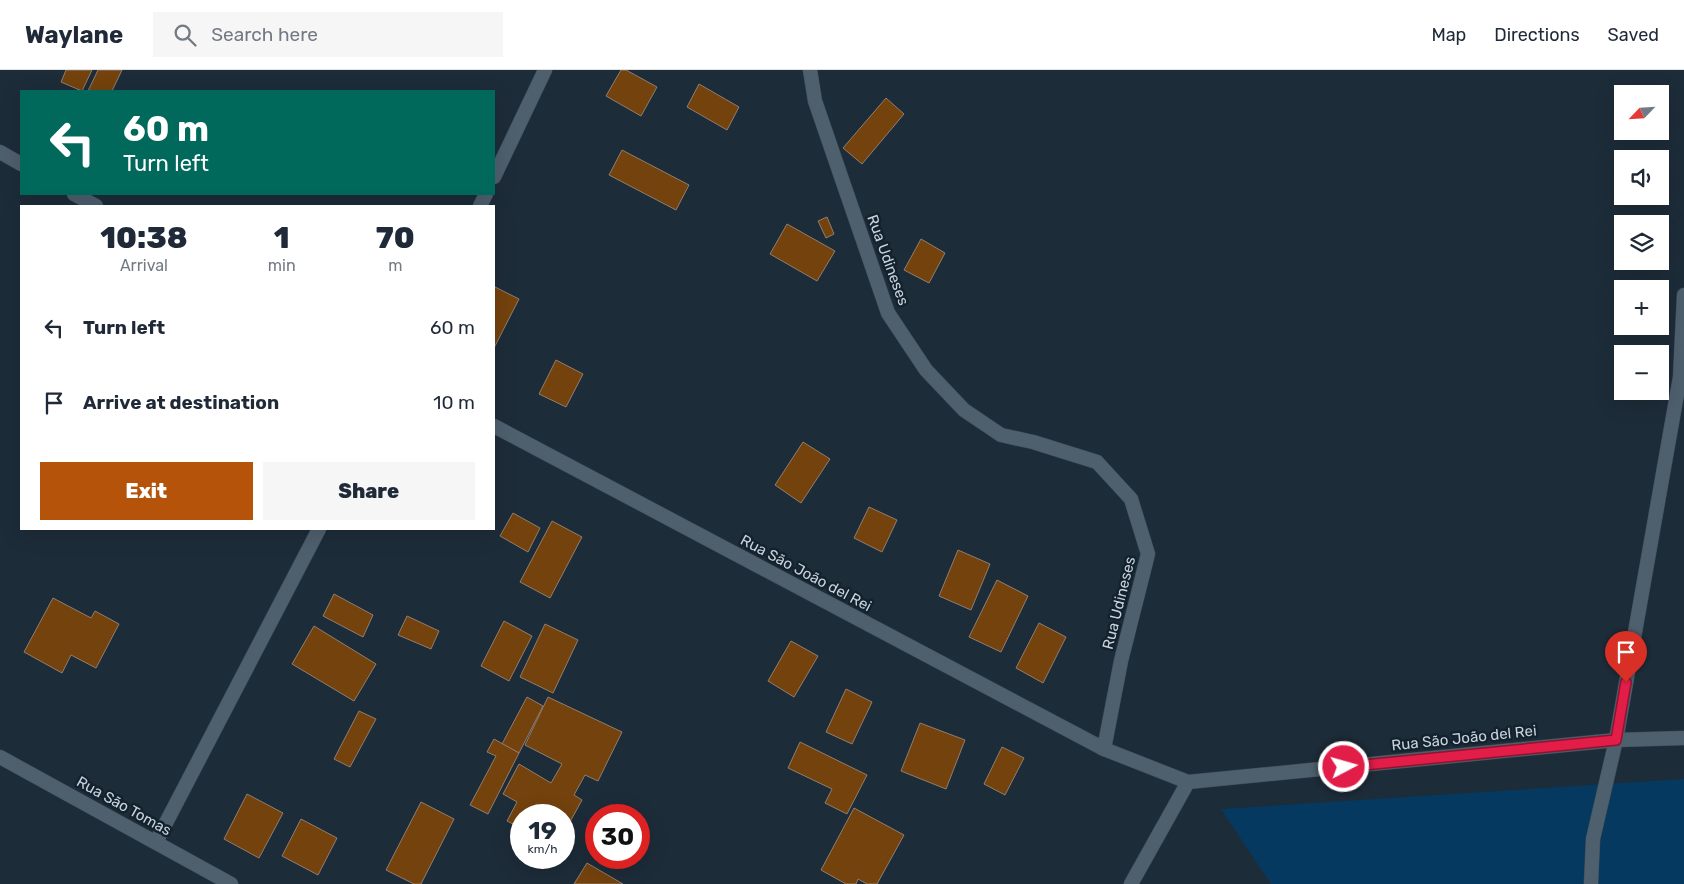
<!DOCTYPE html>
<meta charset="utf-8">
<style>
body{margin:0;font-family:Rubik,sans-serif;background:#f6f6f7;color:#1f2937;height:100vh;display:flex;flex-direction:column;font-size:19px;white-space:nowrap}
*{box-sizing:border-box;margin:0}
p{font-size:16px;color:#747a83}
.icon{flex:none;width:28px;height:28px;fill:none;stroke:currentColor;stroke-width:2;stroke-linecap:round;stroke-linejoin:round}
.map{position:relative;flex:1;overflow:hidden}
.sheet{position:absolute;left:20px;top:135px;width:475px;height:325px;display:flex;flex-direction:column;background:#fff;border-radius:0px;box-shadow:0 5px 20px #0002}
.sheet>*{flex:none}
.top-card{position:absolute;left:20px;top:20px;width:475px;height:105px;border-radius:0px;box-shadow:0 5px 20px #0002;background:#00695c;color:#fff;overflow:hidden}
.needle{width:32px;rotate:245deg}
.buttons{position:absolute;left:1614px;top:15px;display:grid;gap:10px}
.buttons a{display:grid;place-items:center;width:55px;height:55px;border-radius:0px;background:#fff;box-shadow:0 5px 20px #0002;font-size:25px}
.speed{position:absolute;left:510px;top:734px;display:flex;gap:10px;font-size:25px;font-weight:700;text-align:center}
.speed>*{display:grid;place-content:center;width:65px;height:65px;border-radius:50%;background:#fff;box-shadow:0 5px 20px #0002;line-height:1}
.speed small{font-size:12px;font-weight:400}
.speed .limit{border:8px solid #d22;background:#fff;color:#111}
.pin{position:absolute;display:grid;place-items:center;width:42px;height:42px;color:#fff;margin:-51px -21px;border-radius:50% 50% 50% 0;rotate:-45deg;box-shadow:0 0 5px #0007}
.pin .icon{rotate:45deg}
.me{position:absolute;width:55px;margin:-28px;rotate:84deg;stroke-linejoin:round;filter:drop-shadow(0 0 4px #0008)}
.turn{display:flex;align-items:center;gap:18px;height:105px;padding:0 20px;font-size:22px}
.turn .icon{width:65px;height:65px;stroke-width:2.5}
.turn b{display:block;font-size:35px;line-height:42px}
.eta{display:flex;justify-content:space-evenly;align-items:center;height:85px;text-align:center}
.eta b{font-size:30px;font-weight:800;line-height:35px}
.cta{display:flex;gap:10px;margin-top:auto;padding:10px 20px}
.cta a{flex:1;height:58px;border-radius:0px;background:#b45309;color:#fff;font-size:20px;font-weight:800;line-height:58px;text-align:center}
.cta a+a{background:#f6f6f7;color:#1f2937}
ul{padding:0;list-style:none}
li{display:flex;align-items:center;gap:15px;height:75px;padding:0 20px}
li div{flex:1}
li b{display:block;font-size:19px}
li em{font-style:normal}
header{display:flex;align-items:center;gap:30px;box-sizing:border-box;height:70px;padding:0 25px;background:#fff;border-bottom:1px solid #e0e1e3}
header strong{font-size:24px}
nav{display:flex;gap:28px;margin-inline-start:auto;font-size:18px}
.search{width:350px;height:45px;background:#f6f6f7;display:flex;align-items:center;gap:12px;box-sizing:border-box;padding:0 18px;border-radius:0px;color:#747a83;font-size:19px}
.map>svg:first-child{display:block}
.green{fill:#05395f}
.building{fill:#73420d;stroke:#917e6f}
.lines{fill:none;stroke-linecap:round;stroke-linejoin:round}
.minor-casing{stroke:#3d4955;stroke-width:15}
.minor{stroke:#4e5f6e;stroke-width:14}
.route-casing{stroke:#92132f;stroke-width:12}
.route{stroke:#e11d48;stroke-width:9}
.labels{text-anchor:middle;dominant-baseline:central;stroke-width:5;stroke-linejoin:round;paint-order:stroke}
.street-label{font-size:15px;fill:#cad3dc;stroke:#13222f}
</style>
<header>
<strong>Waylane</strong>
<div class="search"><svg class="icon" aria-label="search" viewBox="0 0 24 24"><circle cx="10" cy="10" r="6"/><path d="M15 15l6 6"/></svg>Search here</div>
<nav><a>Map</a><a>Directions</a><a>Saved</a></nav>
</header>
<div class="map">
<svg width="1684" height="814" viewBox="0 0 1684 814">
<rect width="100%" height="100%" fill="#1d2c39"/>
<!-- green -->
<path class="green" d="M1684,709V814H1271L1221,739Z"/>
<!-- building -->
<g class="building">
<path d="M66,0H92L82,21L61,12Z"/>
<path d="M98,0H122L112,21H88Z"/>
<path d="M621,0H626L657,17L641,46L606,26Z"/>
<path d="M699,14L739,37L727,60L687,37Z"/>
<path d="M886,28L904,44L862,94L843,78Z"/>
<path d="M622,80L689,115L676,140L609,105Z"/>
<path d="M827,147L834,164L826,168L818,151Z"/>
<path d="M787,154L835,181L817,211L770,184Z"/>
<path d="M921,169L945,183L929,213L904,200Z"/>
<path d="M495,217L519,229L494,278V219Z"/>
<path d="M556,290L583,304L566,337L539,324Z"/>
<path d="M803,372L830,389L801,433L775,415Z"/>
<path d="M869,437L897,450L882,482L854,468Z"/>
<path d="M513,443L540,458L528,482L500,466Z"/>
<path d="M552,451L582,467L550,528L520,512Z"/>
<path d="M958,480L990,494L971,540L939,526Z"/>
<path d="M997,510L1028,526L1001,582L969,567Z"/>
<path d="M334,524L373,545L363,567L323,546Z"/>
<path d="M53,528L91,548L95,541L119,554L96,598L71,585L62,603L24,582Z"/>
<path d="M407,546L439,561L431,579L398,565Z"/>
<path d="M504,551L532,566L509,611L481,596Z"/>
<path d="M1039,553L1066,567L1043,613L1016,598Z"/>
<path d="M545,554L578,570L553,623L520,607Z"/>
<path d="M314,556L376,594L354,631L292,594Z"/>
<path d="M791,571L818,586L794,627L768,611Z"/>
<path d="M846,619L872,632L852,674L826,662Z"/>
<path d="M527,627L543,636L519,683L502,674Z"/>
<path d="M548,627L622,662L598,711L585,705L574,725L582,730L566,759L564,758V745H521V758L507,751L517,732L503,724L519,694L551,713L562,694L525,675Z"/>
<path d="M359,641L376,649L350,697L334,689Z"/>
<path d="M920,653L965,670L946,719L901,701Z"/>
<path d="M494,669L519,683L488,744L470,735L496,686L487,682Z"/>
<path d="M800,672L867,705L847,744L825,733L832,719L788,698Z"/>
<path d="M1002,677L1024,688L1005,725L984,714Z"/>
<path d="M247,724L283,743L259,788L224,769Z"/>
<path d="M421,732L454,749L421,814H414L386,800Z"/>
<path d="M854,738L904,765L877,814H867L858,809L856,814H846L821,800Z"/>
<path d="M301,749L337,768L318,805L282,786Z"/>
<path d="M587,793L623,814H574Z"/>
</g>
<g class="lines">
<defs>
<g id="minor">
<path d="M810,0L815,31L888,243L926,300L964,340L1001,365L1033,372L1097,392L1131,429L1148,484L1121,591L1104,679L1188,712L1616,670L1684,668"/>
<path d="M0,82L21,94"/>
<path d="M494,107L545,0"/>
<path d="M74,124L96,136"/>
<path d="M480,136L486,124"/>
<path d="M494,356L1104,679"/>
<path d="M0,687L231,814"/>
<path d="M156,772L319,459"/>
<path d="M1131,814L1188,712"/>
<path d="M1591,814L1593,769L1616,670L1680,307L1684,225"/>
</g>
</defs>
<!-- minor casing -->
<use href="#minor" class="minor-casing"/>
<!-- minor -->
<use href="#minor" class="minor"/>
</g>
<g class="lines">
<defs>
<path id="route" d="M1344,697L1616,670L1626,612"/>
</defs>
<!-- route casing -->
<use href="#route" class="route-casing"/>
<!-- route -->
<use href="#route" class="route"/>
</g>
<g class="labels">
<!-- street labels -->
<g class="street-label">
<text transform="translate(888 190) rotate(70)">Rua Udineses</text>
<text transform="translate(806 503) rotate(28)">Rua São João del Rei</text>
<text transform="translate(1119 533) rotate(-76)">Rua Udineses</text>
<text transform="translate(1464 668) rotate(-6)">Rua São João del Rei</text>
<text transform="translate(124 736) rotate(29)">Rua São Tomas</text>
</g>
</g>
</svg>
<div class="buttons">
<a><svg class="needle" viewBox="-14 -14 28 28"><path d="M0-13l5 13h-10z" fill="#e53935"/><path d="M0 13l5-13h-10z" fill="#747a83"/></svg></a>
<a><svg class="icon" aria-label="sound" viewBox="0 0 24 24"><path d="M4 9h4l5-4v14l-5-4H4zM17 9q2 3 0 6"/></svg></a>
<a><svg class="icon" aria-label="layers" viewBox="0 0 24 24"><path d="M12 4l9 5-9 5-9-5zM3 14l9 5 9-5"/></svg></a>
<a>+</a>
<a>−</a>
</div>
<div class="speed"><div>19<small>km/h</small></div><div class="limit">30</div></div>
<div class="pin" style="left:1626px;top:612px;background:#d93025"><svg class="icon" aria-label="arrive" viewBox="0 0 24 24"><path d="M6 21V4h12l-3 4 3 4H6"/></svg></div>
<svg class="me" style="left:1344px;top:697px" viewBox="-20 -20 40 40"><circle r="17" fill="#e11d48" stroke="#fff" stroke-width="3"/><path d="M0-11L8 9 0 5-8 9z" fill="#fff"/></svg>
<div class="top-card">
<div class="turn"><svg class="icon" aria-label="left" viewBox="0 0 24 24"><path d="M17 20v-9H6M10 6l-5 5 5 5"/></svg><div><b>60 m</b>Turn left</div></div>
</div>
<section class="sheet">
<div class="eta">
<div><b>10:38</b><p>Arrival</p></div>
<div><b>1</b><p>min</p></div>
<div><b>70</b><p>m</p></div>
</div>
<ul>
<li><svg class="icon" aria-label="left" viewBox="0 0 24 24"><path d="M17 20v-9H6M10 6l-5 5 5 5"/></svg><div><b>Turn left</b></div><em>60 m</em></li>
<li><svg class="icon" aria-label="arrive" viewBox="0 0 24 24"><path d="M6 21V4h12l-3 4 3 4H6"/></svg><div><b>Arrive at destination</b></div><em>10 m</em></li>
</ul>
<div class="cta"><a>Exit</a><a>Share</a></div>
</section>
</div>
